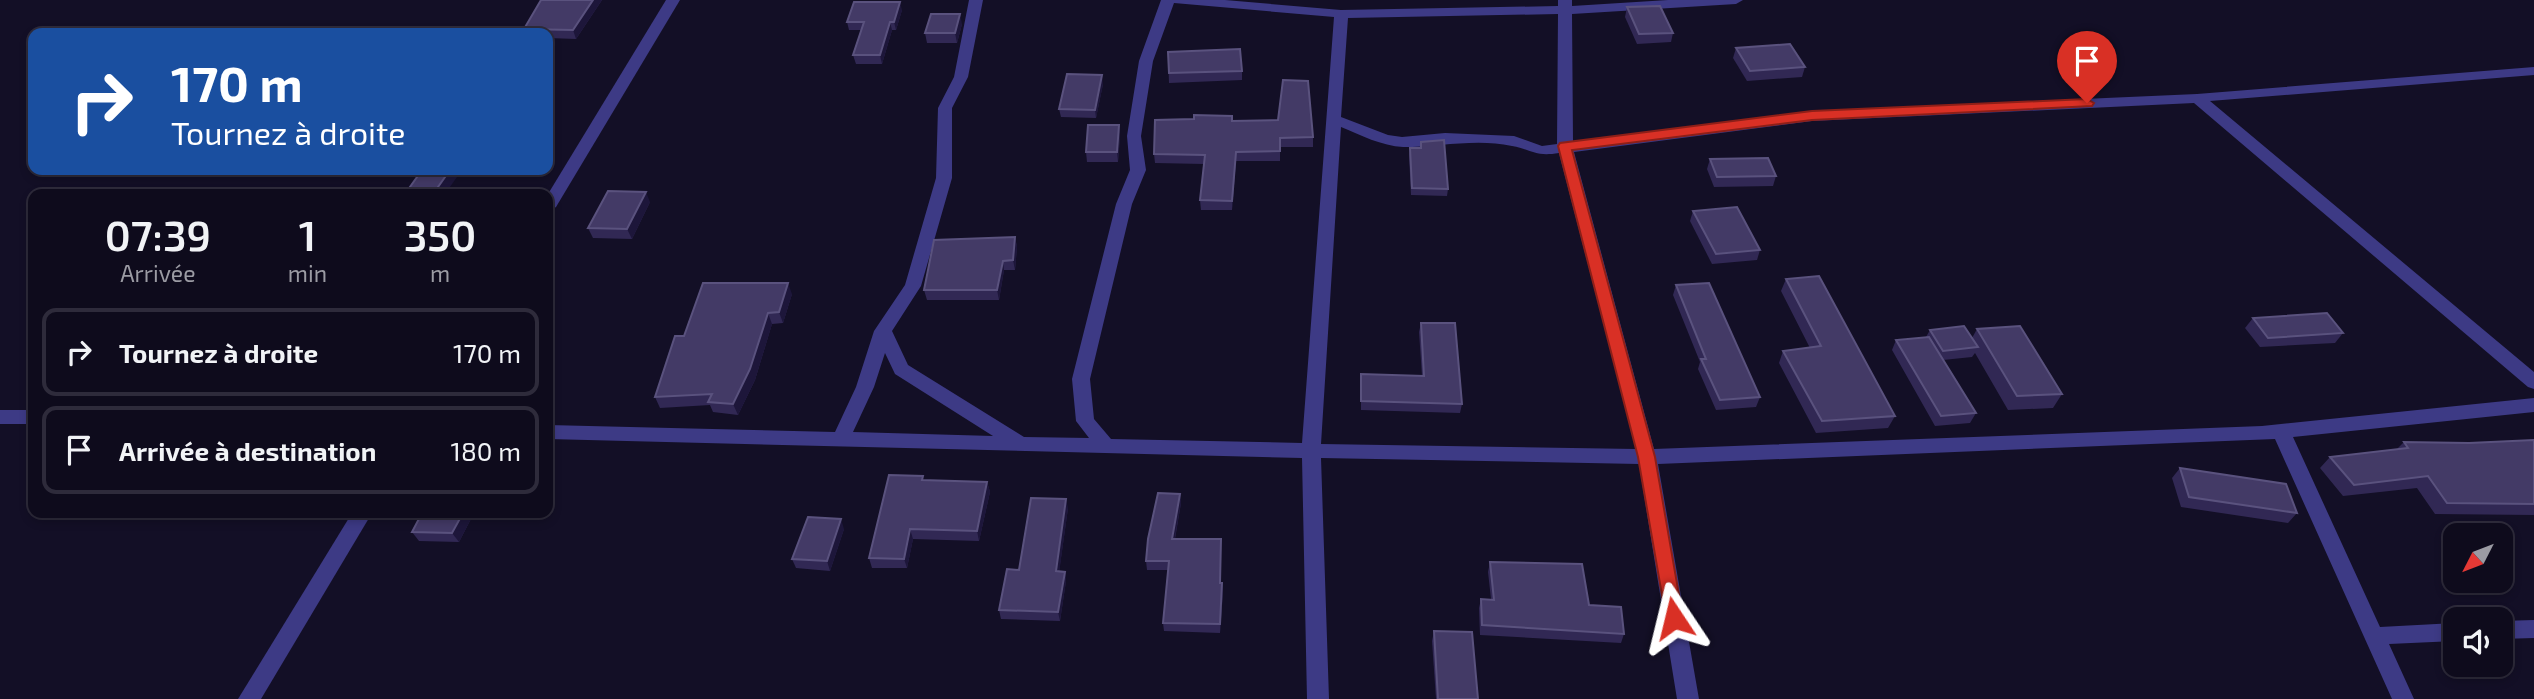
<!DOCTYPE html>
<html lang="fr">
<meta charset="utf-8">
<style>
body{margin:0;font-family:"Exo 2",sans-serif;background:#1c1929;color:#f1f3f6;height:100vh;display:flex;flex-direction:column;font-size:26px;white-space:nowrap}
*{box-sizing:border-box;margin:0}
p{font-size:23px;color:#9b9ba3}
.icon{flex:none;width:38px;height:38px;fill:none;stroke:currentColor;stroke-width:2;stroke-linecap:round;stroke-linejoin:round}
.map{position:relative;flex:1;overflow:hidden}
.side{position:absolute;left:28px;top:189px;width:525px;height:329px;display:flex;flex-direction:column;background:#0e0b1c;border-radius:14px;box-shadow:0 4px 10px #0003,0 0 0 2px #2e2b3b}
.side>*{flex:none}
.hud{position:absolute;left:28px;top:28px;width:525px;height:147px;border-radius:14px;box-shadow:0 4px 10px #0003,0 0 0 2px #2e2b3b;background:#1a4fa0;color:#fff;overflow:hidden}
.needle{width:46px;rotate:228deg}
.controls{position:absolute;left:2443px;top:523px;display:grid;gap:14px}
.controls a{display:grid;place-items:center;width:70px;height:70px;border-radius:14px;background:#0e0b1c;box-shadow:0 4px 10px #0003,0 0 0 2px #2e2b3b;font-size:35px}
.pin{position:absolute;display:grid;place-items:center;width:60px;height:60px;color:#fff;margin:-72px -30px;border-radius:50% 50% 50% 0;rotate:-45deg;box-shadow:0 0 7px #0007}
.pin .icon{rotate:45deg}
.me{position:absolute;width:77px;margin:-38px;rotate:350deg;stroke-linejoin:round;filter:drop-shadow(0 0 5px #0008)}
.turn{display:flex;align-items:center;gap:24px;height:147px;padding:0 28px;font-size:32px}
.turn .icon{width:91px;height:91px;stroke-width:2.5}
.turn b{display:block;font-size:49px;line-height:60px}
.eta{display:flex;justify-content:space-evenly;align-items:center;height:119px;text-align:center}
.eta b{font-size:42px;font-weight:600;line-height:49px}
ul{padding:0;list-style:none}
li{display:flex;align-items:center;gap:21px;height:88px;margin:0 14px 10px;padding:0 14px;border:4px solid #2e2b3b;border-radius:14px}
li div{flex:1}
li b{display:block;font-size:26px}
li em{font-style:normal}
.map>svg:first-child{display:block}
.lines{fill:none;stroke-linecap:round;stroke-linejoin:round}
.minor{fill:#3d3a85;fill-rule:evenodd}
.wall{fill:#312854}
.shaded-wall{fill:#1d163a}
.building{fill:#433a66;stroke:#5a527e;stroke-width:2}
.route{fill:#d93025;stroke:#8d1f18;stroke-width:2}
</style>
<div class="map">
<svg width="2534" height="699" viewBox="0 0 2534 699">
<rect width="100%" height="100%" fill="#130f26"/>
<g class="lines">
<!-- minor -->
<g class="minor">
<path d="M666,0H680L556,207L548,212V194Z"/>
<path d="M969,0H983L968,77L952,108V178L921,286L892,331L908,365L1024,437L1089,438L1076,421L1072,379L1116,204L1130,170L1127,136L1139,61L1161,0H1225L1341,10L1558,6V0H1572V6L1668,0H1743L1736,4L1572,14L1573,142L1812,111L2197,94L2534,67V75L2210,101L2534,372V389L2528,387L2194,103L1812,121L1574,152L1654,449L2262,426L2534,398V412L2293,437L2380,627L2455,623V641L2389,644L2414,699H2392L2275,439L1658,464L1699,699H1677L1639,464L1321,458L1329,699H1307L1302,458L548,439V425L835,432L856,387L874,331L905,285L936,178L938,108L954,77ZM1174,3L1334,17L1302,443L1111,439L1094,419L1090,379L1132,204L1146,170L1141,136L1153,61ZM1558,14L1557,144L1542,146L1514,136L1445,133L1402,137L1388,135L1341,117L1348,18ZM1341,127C1360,135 1382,146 1403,147C1439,147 1476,138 1512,146C1533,150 1535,157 1559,153L1636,449L1321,444ZM885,353L895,374L993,436L853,432L874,387Z"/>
<rect x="0" y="410" width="33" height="14"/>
<path d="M352,513H372L261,699H238Z"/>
<path d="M2534,620V638L2501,639V621Z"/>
</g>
</g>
<!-- wall -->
<g class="wall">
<path d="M541,0H602L576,39L548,38V33H525L524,29Z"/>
<path d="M1627,7L1673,33L1671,42L1637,44L1625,17Z"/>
<path d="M902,10L896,30H892L882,64H856L853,55L862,30H849L847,22Z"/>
<path d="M962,24L957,43H927L925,33Z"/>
<path d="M1736,48L1805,67L1802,77L1747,81L1733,58Z"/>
<path d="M1168,52L1242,71V80L1169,83Z"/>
<path d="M1103,84L1096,118L1061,117L1059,109Z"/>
<path d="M1232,121L1313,137V147H1280V161H1236L1232,210H1201L1200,200L1204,164L1155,163L1154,154Z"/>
<path d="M1119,125L1120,135L1118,162H1087L1086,152Z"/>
<path d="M1421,142L1448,189L1447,196L1411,195L1409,155L1410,148H1420Z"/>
<path d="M1710,159L1776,176L1773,186L1714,187L1707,169Z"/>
<path d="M650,202L632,239L593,238L588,228Z"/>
<path d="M1693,211L1760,250L1757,260L1712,264L1690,221Z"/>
<path d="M1015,237L1017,247L1015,270H1004L999,300H927L924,290Z"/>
<path d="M1786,279L1895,416L1888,428L1816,433L1779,363L1783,351L1810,348L1781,291Z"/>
<path d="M1676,285L1760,397L1756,407L1716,410L1698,369L1700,362L1673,295Z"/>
<path d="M792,294L783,323L772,324L755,380L738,415L713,412L710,405L660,408L655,397L684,336Z"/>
<path d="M2253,318L2343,333L2335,343L2260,347L2245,328Z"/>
<path d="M1421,323L1462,404L1460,413L1361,410V374L1422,376L1419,332Z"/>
<path d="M1977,329L2062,394L2053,408L2008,410L1975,353L1972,357L1943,360L1976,413L1970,423L1935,426L1892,350L1896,340L1926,337L1930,330L1972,338Z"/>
<path d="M2534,440V515L2435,514L2417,488L2343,496L2320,468L2330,457L2396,450L2404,442L2469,443Z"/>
<path d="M2180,468L2297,513L2288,523L2181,507L2172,478Z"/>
<path d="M924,480L987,482L990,492L979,541L913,539L907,568H872L869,558Z"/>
<path d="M1180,494L1181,503L1175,539L1221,548L1220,583H1222L1223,592L1220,633L1164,631L1163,623L1168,570H1147L1146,561Z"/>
<path d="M1068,508L1059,572H1065L1066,581L1060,621L1001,619L999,610L1019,570Z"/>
<path d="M474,513L459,542L419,541L412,532Z"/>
<path d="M844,529L830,571L796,568L792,559Z"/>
<path d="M1490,562L1589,605L1624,634L1621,643L1480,635L1479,608L1481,599H1491L1488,572Z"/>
<path d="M1434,631L1478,699H1436L1432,641Z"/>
</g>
<!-- shaded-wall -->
<g class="shaded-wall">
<path d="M593,0H602L576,39L573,30Z"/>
<path d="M900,2L902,10L896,30L894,22Z"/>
<path d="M960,14L962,24L957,43L955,33Z"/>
<path d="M890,22L892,30L882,64L880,55Z"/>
<path d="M1102,75L1103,84L1096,118L1095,110Z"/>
<path d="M1119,125L1120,135L1118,162L1117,152Z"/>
<path d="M1236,152V161L1232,210V201Z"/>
<path d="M450,170H453L457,177L445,194H433Z"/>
<path d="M646,192L650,202L632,239L627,229Z"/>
<path d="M1015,237L1017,247L1015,270L1013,260Z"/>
<path d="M1003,261L1004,270L999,300L997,290Z"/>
<path d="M788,283L792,294L783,323L779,312Z"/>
<path d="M768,313L772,324L755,380L738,415L733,404Z"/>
<path d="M987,482L990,492L979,541L977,531Z"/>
<path d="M1180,494L1181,503L1173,548L1172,539Z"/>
<path d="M1066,499L1068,508L1058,581L1056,571Z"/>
<path d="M463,513H474L459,542L452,533Z"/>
<path d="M841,519L844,529L830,571L827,561Z"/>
<path d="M910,529L913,539L907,568L904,559Z"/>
<path d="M1065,572L1066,581L1060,621L1058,612Z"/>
<path d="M1222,583L1223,592L1220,633V624Z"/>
</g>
<!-- building -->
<g class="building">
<path d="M541,0H593L573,30L524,29Z"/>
<path d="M854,2H900L894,22H890L880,55H853L864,22H847Z"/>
<path d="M1660,6L1673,33L1639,34L1627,7Z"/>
<path d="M931,14H960L955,33H925Z"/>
<path d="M1790,44L1805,67L1750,71L1736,48Z"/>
<path d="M1240,49L1242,71L1169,73L1168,52Z"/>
<path d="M1067,74L1102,75L1095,110L1059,109Z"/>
<path d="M1283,80L1308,81L1313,137L1280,138V151L1236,152L1232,201L1200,200L1205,155L1154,154L1155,120L1194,119V115L1232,116V121L1278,120Z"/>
<path d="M1088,125H1119L1117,152H1086Z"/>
<path d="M1444,140L1448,189L1412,188L1410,148H1421V142Z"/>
<path d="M1768,158L1776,176L1717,177L1710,159Z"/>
<path d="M422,170H450L433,194H405Z"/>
<path d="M608,191L646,192L627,229L588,228Z"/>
<path d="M1737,207L1760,250L1716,254L1693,211Z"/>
<path d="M1015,237L1013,260L1003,261L997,290H924L934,240Z"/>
<path d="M1819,276L1895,416L1822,421L1783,351L1821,346L1786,279Z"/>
<path d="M703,283H788L779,312L768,313L750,369L733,404L708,402L712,394L655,397L675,336H684Z"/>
<path d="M1709,283L1760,397L1720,400L1701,359H1706L1676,285Z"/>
<path d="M2327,313L2343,333L2268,338L2253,318Z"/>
<path d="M1421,323H1455L1462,404L1361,401V374L1424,376Z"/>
<path d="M1964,326L1978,347L1943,351L1930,330Z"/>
<path d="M2020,326L2062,394L2017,396L1977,329Z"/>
<path d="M1929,337L1976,413L1941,416L1896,340Z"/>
<path d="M2534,440V504L2447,503L2428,476L2354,485L2330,457L2408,448L2404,442L2469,443Z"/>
<path d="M2180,468L2286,484L2297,513L2189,497Z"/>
<path d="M889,475L923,476L922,480L987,482L977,531L910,529L904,559L869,558Z"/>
<path d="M1158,493L1180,494L1172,539H1221L1220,583H1222L1220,624L1163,623L1169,561H1146L1148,539Z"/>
<path d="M1031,498L1066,499L1056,571L1065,572L1058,612L999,610L1007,569L1019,570Z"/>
<path d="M422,513H463L452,533L412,532Z"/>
<path d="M808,517L841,519L827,561L792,559Z"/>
<path d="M1490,562L1582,564L1589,605L1621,607L1624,634L1482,625L1481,599L1494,600Z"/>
<path d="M1434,631L1472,632L1478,699H1438Z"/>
</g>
<!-- route -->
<path class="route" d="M2087,99L2094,103L2092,106L1812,120L1572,150L1655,457L1683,618L1681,624L1674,626L1667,624L1638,457L1558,146L1560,143L1812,111Z"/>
</svg>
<div class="controls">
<a><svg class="needle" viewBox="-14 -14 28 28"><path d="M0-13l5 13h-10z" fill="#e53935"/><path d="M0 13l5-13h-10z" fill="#9b9ba3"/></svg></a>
<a><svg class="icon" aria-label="sound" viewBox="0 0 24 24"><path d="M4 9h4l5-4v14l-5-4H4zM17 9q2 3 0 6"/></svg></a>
</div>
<div class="pin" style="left:2087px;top:103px;background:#d93025"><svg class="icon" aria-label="arrive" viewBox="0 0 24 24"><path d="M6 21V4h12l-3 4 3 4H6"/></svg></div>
<svg class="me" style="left:1674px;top:618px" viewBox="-20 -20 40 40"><path d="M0-17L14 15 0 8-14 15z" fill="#d93025" stroke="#fff" stroke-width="4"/></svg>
<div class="hud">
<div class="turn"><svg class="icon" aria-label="right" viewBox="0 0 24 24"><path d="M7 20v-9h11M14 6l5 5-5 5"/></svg><div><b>170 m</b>Tournez à droite</div></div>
</div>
<section class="side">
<div class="eta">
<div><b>07:39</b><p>Arrivée</p></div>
<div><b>1</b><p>min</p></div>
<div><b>350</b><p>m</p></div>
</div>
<ul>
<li><svg class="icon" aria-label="right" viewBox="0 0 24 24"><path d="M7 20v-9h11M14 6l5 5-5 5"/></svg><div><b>Tournez à droite</b></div><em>170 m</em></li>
<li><svg class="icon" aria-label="arrive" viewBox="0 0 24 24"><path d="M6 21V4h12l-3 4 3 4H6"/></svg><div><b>Arrivée à destination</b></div><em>180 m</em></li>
</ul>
</section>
</div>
